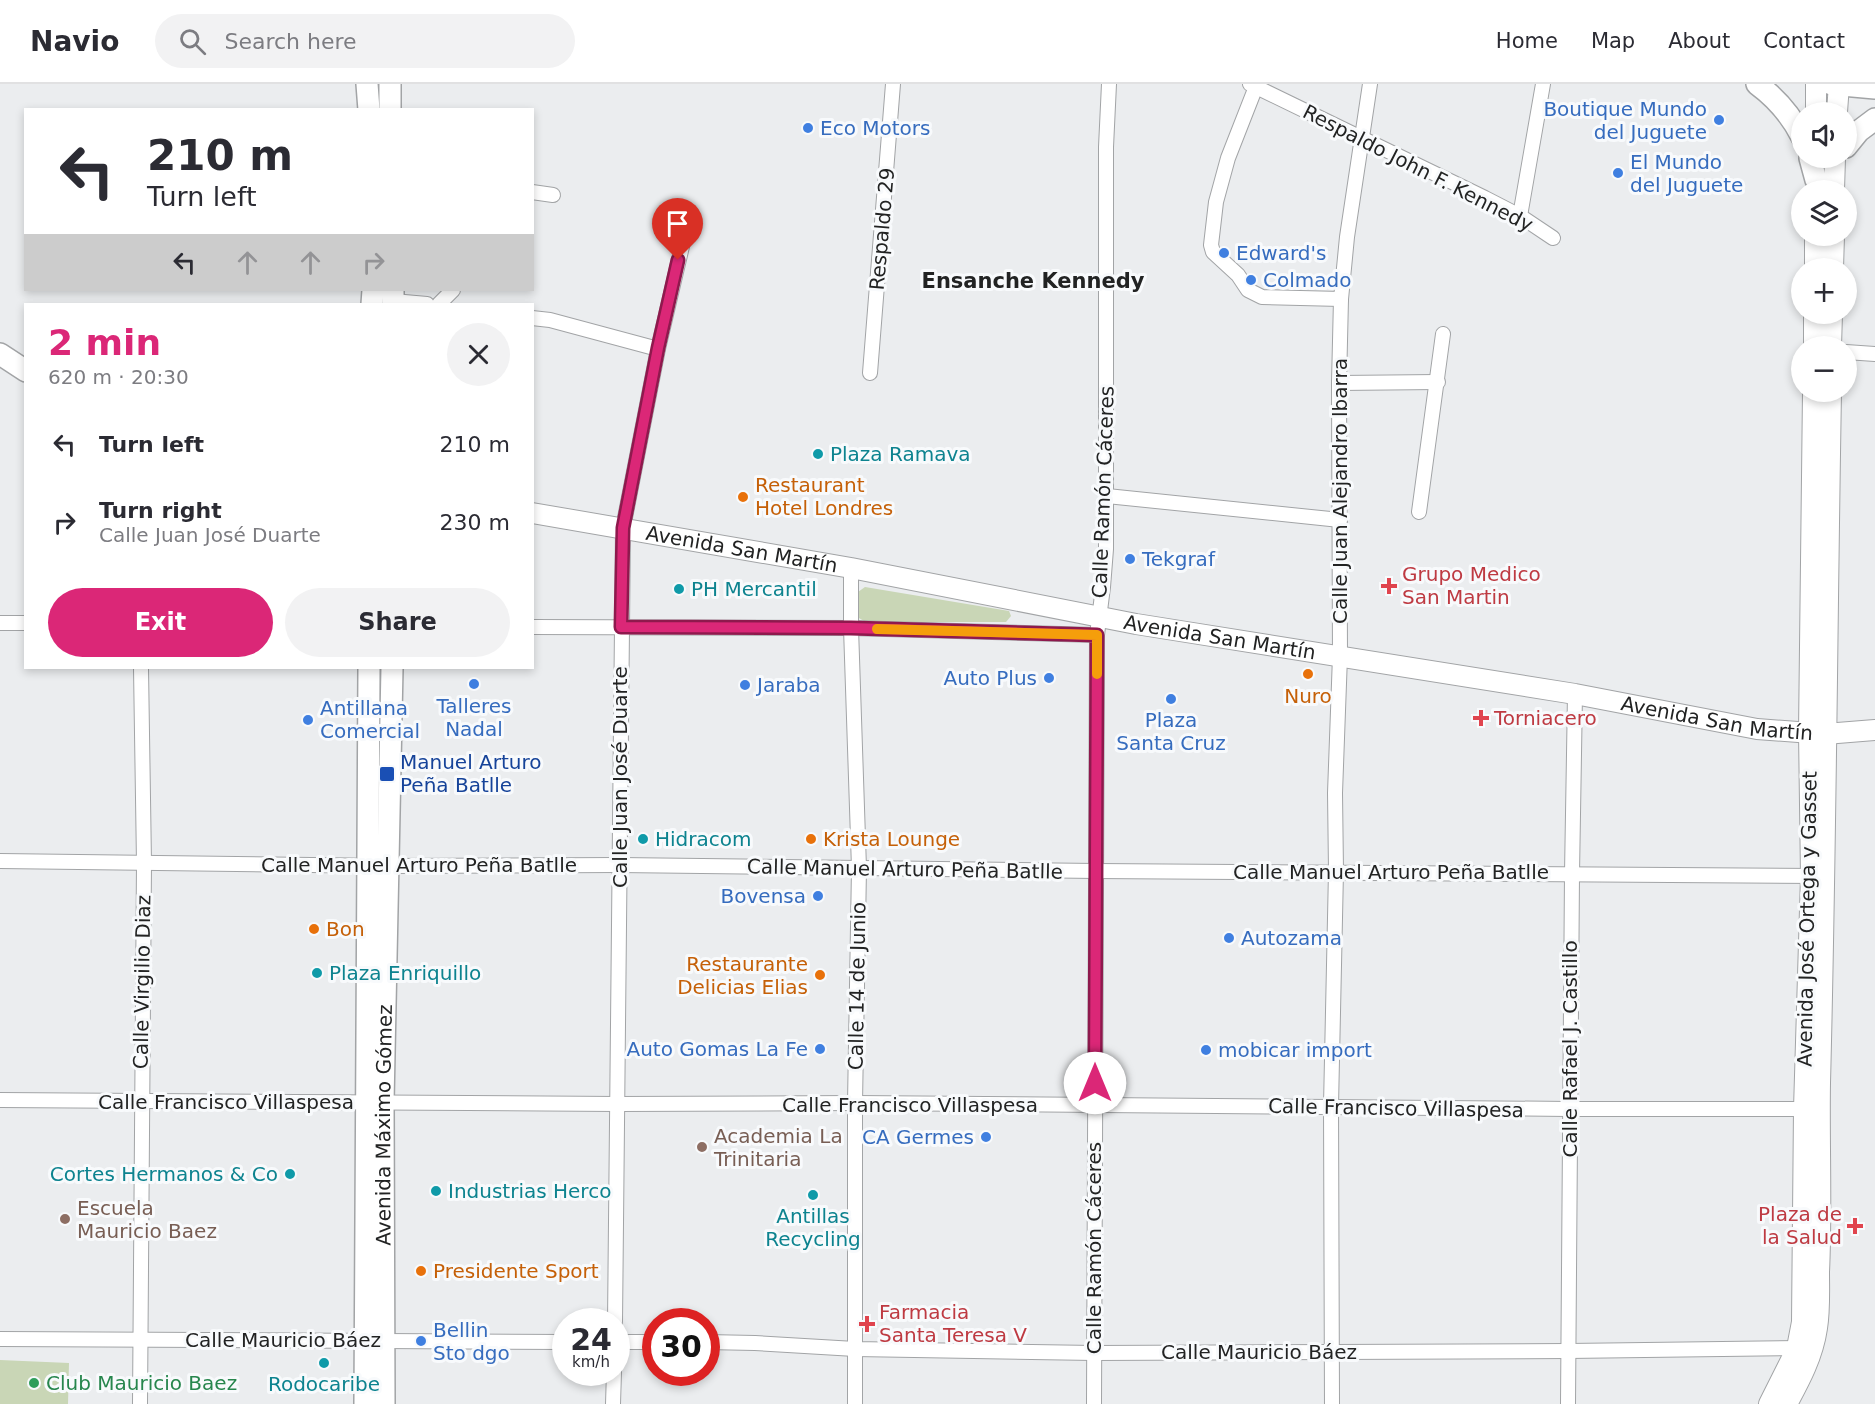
<!DOCTYPE html>
<meta charset="utf-8">
<style>
body{margin:0;font-family:"DejaVu Sans",sans-serif;background:#f2f2f3;color:#2b2b33;height:100vh;display:flex;flex-direction:column;font-size:22px;white-space:nowrap}
*{box-sizing:border-box;margin:0}
p{font-size:20px;color:#7c7c81}
.icon{flex:none;width:33px;height:33px;fill:none;stroke:currentColor;stroke-width:2;stroke-linecap:round;stroke-linejoin:round}
.map{position:relative;flex:1;overflow:hidden}
.side{position:absolute;left:24px;top:219px;width:510px;height:366px;display:flex;flex-direction:column;background:#fff;border-radius:0px;box-shadow:0 3px 9px #0003}
.side>*{flex:none}
.hud{position:absolute;left:24px;top:24px;width:510px;height:183px;border-radius:0px;box-shadow:0 3px 9px #0003;background:#fff;color:#2b2b33;overflow:hidden}
.controls{position:absolute;left:1791px;top:18px;display:grid;gap:12px}
.controls a{display:grid;place-items:center;width:66px;height:66px;border-radius:50%;background:#fff;box-shadow:0 3px 9px #0003;font-size:30px}
.speed{position:absolute;left:552px;top:1224px;display:flex;gap:12px;font-size:30px;font-weight:700;text-align:center}
.speed>*{display:grid;place-content:center;width:78px;height:78px;border-radius:50%;background:#fff;box-shadow:0 3px 9px #0003;line-height:1}
.speed small{font-size:15px;font-weight:400}
.speed .limit{border:9px solid #d22;background:#fff;color:#111}
.pin{position:absolute;display:grid;place-items:center;width:51px;height:51px;color:#fff;margin:-62px -26px;border-radius:50% 50% 50% 0;rotate:-45deg;box-shadow:0 0 6px #0007}
.pin .icon{rotate:45deg}
.me{position:absolute;width:66px;margin:-33px;rotate:0deg;stroke-linejoin:round;filter:drop-shadow(0 0 4px #0008)}
.turn{display:flex;align-items:center;gap:21px;height:126px;padding:0 24px;font-size:27px}
.turn .icon{width:78px;height:78px;stroke-width:2.5}
.turn b{display:block;font-size:42px;line-height:51px}
.lanes{display:flex;align-items:center;height:57px;padding:0 24px;background:#0003;justify-content:center;gap:30px;direction:ltr}
.lanes .off{opacity:.35}
.round{display:grid;place-items:center;flex:none;width:63px;height:63px;border-radius:32px;background:#f2f2f3}
.headline{display:flex;align-items:center;justify-content:space-between;height:102px;padding:0 24px}
h1{font-size:36px;font-weight:800;line-height:45px;color:#db2777}
.button{display:flex;gap:12px;margin-top:auto;padding:12px 24px}
.button a{flex:1;height:69px;border-radius:36px;background:#db2777;color:#fff;font-size:24px;font-weight:800;line-height:69px;text-align:center}
.button a+a{background:#f2f2f3;color:#2b2b33}
ul{padding:0;list-style:none}
li{display:flex;align-items:center;gap:18px;height:78px;padding:0 24px}
li div{flex:1}
li b{display:block;font-size:22px}
li em{font-style:normal}
header{display:flex;align-items:center;gap:36px;box-sizing:border-box;height:84px;padding:0 30px;background:#fff;border-bottom:2px solid #e1e1e2}
header strong{font-size:28px}
nav{display:flex;gap:33px;margin-inline-start:auto;font-size:21px}
.search{width:420px;height:54px;background:#f2f2f3;display:flex;align-items:center;gap:15px;box-sizing:border-box;padding:0 21px;border-radius:33px;color:#7c7c81;font-size:22px}
.map>svg:first-child{display:block}
.green{fill:#c9d6b6}
.lines{fill:none;stroke-linecap:round;stroke-linejoin:round}
.street-casing{stroke:#a2a4a6;stroke-width:16}
.secondary-casing{stroke:#a2a4a6;stroke-width:22}
.primary-casing{stroke:#a2a4a6;stroke-width:24}
.street{stroke:#fff;stroke-width:14}
.secondary{stroke:#fff;stroke-width:20}
.primary{stroke:#fff;stroke-width:21}
.route-casing{stroke:#8e194d;stroke-width:15}
.route{stroke:#db2777;stroke-width:10}
.slow{stroke:#f59e0b;stroke-width:10}
.shop-dot{fill:#3f7fe0;stroke:#f8fafc;stroke-width:2}
.culture-dot{fill:#0f9aa8;stroke:#f8fafc;stroke-width:2}
.food-dot{fill:#e8710a;stroke:#f8fafc;stroke-width:2}
.health-dot{fill:#e0444e;stroke:#f8fafc;stroke-width:2}
.transit-dot{fill:#1a4fb4;stroke:#f8fafc;stroke-width:2}
.education-dot{fill:#8d6e63;stroke:#f8fafc;stroke-width:2}
.leisure-dot{fill:#2e9e5b;stroke:#f8fafc;stroke-width:2}
.labels{text-anchor:middle;dominant-baseline:central;stroke-width:6;stroke-linejoin:round;paint-order:stroke}
.shop-label{font-size:20px;fill:#366cbe;stroke:#f8fafc;text-anchor:start}
.street-label{font-size:20px;fill:#222323;stroke:#f8fafc}
.culture-label{font-size:20px;fill:#0d838f;stroke:#f8fafc;text-anchor:start}
.food-label{font-size:20px;fill:#c56008;stroke:#f8fafc;text-anchor:start}
.health-label{font-size:20px;fill:#be3a42;stroke:#f8fafc;text-anchor:start}
.transit-label{font-size:20px;fill:#164399;stroke:#f8fafc;text-anchor:start}
.education-label{font-size:20px;fill:#785e54;stroke:#f8fafc;text-anchor:start}
.leisure-label{font-size:20px;fill:#27864d;stroke:#f8fafc;text-anchor:start}
.neighbourhood-label{font-size:21px;font-weight:bold;fill:#222323;stroke:#f8fafc}
</style>
<header>
<strong>Navio</strong>
<div class="search"><svg class="icon" aria-label="search" viewBox="0 0 24 24"><circle cx="10" cy="10" r="6"/><path d="M15 15l6 6"/></svg>Search here</div>
<nav><a>Home</a><a>Map</a><a>About</a><a>Contact</a></nav>
</header>
<div class="map">
<svg width="1875" height="1320" viewBox="0 0 1875 1320">
<rect width="100%" height="100%" fill="#ebedef"/>
<!-- green -->
<g class="green">
<path d="M865,503L1009,527L1011,532L1006,538H866L857,533L858,508Z"/>
<path d="M0,1276L69,1279L68,1320H0Z"/>
</g>
<g class="lines">
<defs>
<g id="street">
<path d="M1250,0L1485,114L1520,132L1553,154"/>
<path d="M1257,0L1228,74L1216,118L1211,161L1213,168L1238,191L1248,206L1262,213L1341,215"/>
<path d="M532,108L553,111"/>
<path d="M1520,132L1543,0"/>
<path d="M393,217L427,220"/>
<path d="M439,220L453,206"/>
<path d="M532,234L550,236L658,265"/>
<path d="M1846,268L1875,270"/>
<path d="M870,289L893,0"/>
<path d="M1339,299L1438,298"/>
<path d="M1107,412L1340,436"/>
<path d="M1419,428L1443,250"/>
<path d="M851,484V544L859,784L855,1019V1320"/>
<path d="M0,539H26"/>
<path d="M532,543L851,544L1097,551"/>
<path d="M0,777L388,782L619,781L1096,787L1819,792"/>
<path d="M0,1016L617,1020L855,1019L1569,1025H1811"/>
<path d="M615,1238L623,444L658,265L684,154"/>
<path d="M0,1255L566,1258"/>
<path d="M616,1258H656"/>
<path d="M706,1258L755,1259L855,1265L1094,1269L1568,1267L1802,1264"/>
<path d="M140,1320L144,779L141,584"/>
<path d="M613,1320L614,1288"/>
<path d="M1094,1320L1097,551L1103,503L1106,465V63L1109,0"/>
<path d="M1332,1320L1331,1022L1336,787L1335,709L1340,572L1339,299L1341,215L1347,153L1370,0"/>
<path d="M1568,1320L1572,790L1575,610"/>
</g>
<g id="secondary">
<path d="M1816,28V0"/>
<path d="M1837,28L1839,0"/>
<path d="M1834,106L1835,74"/>
<path d="M1815,184V152"/>
<path d="M1833,184L1834,152"/>
<path d="M1814,262V230"/>
<path d="M1831,262L1832,230"/>
<path id="s1" d="M532,429L851,484L1136,540L1575,610L1757,645L1825,650L1875,646"/>
<path d="M1769,1320L1797,1264L1802,1238L1804,1025L1811,792L1809,648L1813,308"/>
<path d="M1787,1320C1800,1296 1813,1272 1817,1244C1820,1226 1819,1207 1819,1188C1822,1125 1819,1062 1820,999C1826,768 1827,538 1831,308"/>
</g>
<g id="primary">
<path d="M367,0L369,26"/>
<path d="M1757,0C1776,14 1791,31 1802,53"/>
<path d="M1831,0L1875,4"/>
<path d="M390,26V0"/>
<path d="M1846,63L1859,47L1875,35"/>
<path d="M1810,74L1816,96"/>
<path d="M393,206V220"/>
<path d="M372,220L373,206"/>
<path d="M0,270L26,287"/>
<path d="M365,1320L369,584"/>
<path id="s2" d="M384,1320L383,1018L392,584"/>
</g>
</defs>
<!-- street casing -->
<use href="#street" class="street-casing"/>
<!-- secondary casing -->
<use href="#secondary" class="secondary-casing"/>
<!-- primary casing -->
<use href="#primary" class="primary-casing"/>
<!-- street -->
<use href="#street" class="street"/>
<!-- secondary -->
<use href="#secondary" class="secondary"/>
<!-- primary -->
<use href="#primary" class="primary"/>
</g>
<g class="lines">
<defs>
<path id="route" d="M678,176L658,264L623,444L621,543L851,544L1097,551L1095,999"/>
</defs>
<!-- route casing -->
<use href="#route" class="route-casing"/>
<!-- route -->
<use href="#route" class="route"/>
<!-- slow -->
<path class="slow" d="M877,545L1097,551V590"/>
</g>
<!-- markers -->
<g class="shop-dot">
<circle cx="1719" cy="36" r="6"/>
<circle cx="808" cy="44" r="6"/>
<circle cx="1618" cy="89" r="6"/>
<circle cx="1224" cy="169" r="6"/>
<circle cx="1251" cy="196" r="6"/>
<circle cx="1130" cy="475" r="6"/>
<circle cx="1049" cy="594" r="6"/>
<circle cx="474" cy="600" r="6"/>
<circle cx="745" cy="601" r="6"/>
<circle cx="1171" cy="615" r="6"/>
<circle cx="308" cy="636" r="6"/>
<circle cx="818" cy="812" r="6"/>
<circle cx="1229" cy="854" r="6"/>
<circle cx="820" cy="965" r="6"/>
<circle cx="1206" cy="966" r="6"/>
<circle cx="986" cy="1053" r="6"/>
<circle cx="421" cy="1257" r="6"/>
</g>
<g class="culture-dot">
<circle cx="818" cy="370" r="6"/>
<circle cx="679" cy="505" r="6"/>
<circle cx="643" cy="755" r="6"/>
<circle cx="317" cy="889" r="6"/>
<circle cx="290" cy="1090" r="6"/>
<circle cx="436" cy="1107" r="6"/>
<circle cx="813" cy="1111" r="6"/>
<circle cx="324" cy="1279" r="6"/>
</g>
<g class="food-dot">
<circle cx="743" cy="413" r="6"/>
<circle cx="1308" cy="590" r="6"/>
<circle cx="811" cy="755" r="6"/>
<circle cx="314" cy="845" r="6"/>
<circle cx="820" cy="891" r="6"/>
<circle cx="421" cy="1187" r="6"/>
</g>
<g class="health-dot">
<path d="M1386 493h6v6h6v6h-6v6h-6v-6h-6v-6h6z"/>
<path d="M1478 625h6v6h6v6h-6v6h-6v-6h-6v-6h6z"/>
<path d="M1852 1133h6v6h6v6h-6v6h-6v-6h-6v-6h6z"/>
<path d="M864 1231h6v6h6v6h-6v6h-6v-6h-6v-6h6z"/>
</g>
<rect class="transit-dot" x="379" y="682" width="16" height="16" rx="3"/>
<g class="education-dot">
<circle cx="702" cy="1063" r="6"/>
<circle cx="65" cy="1135" r="6"/>
</g>
<circle class="leisure-dot" cx="34" cy="1299" r="6"/>
<g class="labels">
<!-- shop labels -->
<g class="shop-label">
<text x="1707" y="25" text-anchor="end">Boutique Mundo<tspan x="1707" dy="23">del Juguete</tspan></text>
<text x="820" y="44">Eco Motors</text>
<text x="1630" y="78">El Mundo<tspan x="1630" dy="23">del Juguete</tspan></text>
<text x="1236" y="169">Edward's</text>
<text x="1263" y="196">Colmado</text>
<text x="1142" y="475">Tekgraf</text>
<text x="1037" y="594" text-anchor="end">Auto Plus</text>
<text x="757" y="601">Jaraba</text>
<text x="474" y="622" text-anchor="middle">Talleres<tspan x="474" dy="23">Nadal</tspan></text>
<text x="320" y="624">Antillana<tspan x="320" dy="23">Comercial</tspan></text>
<text x="1171" y="636" text-anchor="middle">Plaza<tspan x="1171" dy="23">Santa Cruz</tspan></text>
<text x="806" y="812" text-anchor="end">Bovensa</text>
<text x="1241" y="854">Autozama</text>
<text x="808" y="965" text-anchor="end">Auto Gomas La Fe</text>
<text x="1218" y="966">mobicar import</text>
<text x="974" y="1053" text-anchor="end">CA Germes</text>
<text x="433" y="1246">Bellin<tspan x="433" dy="23">Sto dgo</tspan></text>
</g>
<!-- street labels -->
<g class="street-label">
<text transform="translate(1418 84) rotate(27)">Respaldo John F. Kennedy</text>
<text transform="translate(882 145) rotate(-85)">Respaldo 29</text>
<text transform="translate(1340 407) rotate(-90)">Calle Juan Alejandro lbarra</text>
<text transform="translate(1103 408) rotate(-88)">Calle Ramón Cáceres</text>
<text stroke="none"><textPath href="#s1" startOffset="213">Avenida San Martín</textPath></text>
<text stroke="none"><textPath href="#s1" startOffset="699">Avenida San Martín</textPath></text>
<text stroke="none"><textPath href="#s1" startOffset="1203">Avenida San Martín</textPath></text>
<text transform="translate(620 693) rotate(-90)">Calle Juan José Duarte</text>
<text x="419" y="781">Calle Manuel Arturo Peña Batlle</text>
<text transform="translate(905 785) rotate(1)">Calle Manuel Arturo Peña Batlle</text>
<text x="1391" y="788">Calle Manuel Arturo Peña Batlle</text>
<text transform="translate(1807 835) rotate(-89)">Avenida José Ortega y Gasset</text>
<text transform="translate(142 898) rotate(-89)">Calle Virgilio Diaz</text>
<text transform="translate(857 902) rotate(-89)">Calle 14 de Junio</text>
<text transform="translate(1570 965) rotate(-90)">Calle Rafael J. Castillo</text>
<text x="226" y="1018">Calle Francisco Villaspesa</text>
<text x="910" y="1021">Calle Francisco Villaspesa</text>
<text transform="translate(1396 1024) rotate(1)">Calle Francisco Villaspesa</text>
<text stroke="none"><textPath href="#s2" startOffset="279">Avenida Máximo Gómez</textPath></text>
<text transform="translate(1094 1164) rotate(-90)">Calle Ramón Cáceres</text>
<text x="283" y="1256">Calle Mauricio Báez</text>
<text x="1259" y="1268">Calle Mauricio Báez</text>
</g>
<!-- culture labels -->
<g class="culture-label">
<text x="830" y="370">Plaza Ramava</text>
<text x="691" y="505">PH Mercantil</text>
<text x="655" y="755">Hidracom</text>
<text x="329" y="889">Plaza Enriquillo</text>
<text x="278" y="1090" text-anchor="end">Cortes Hermanos &amp; Co</text>
<text x="448" y="1107">Industrias Herco</text>
<text x="813" y="1132" text-anchor="middle">Antillas<tspan x="813" dy="23">Recycling</tspan></text>
<text x="324" y="1300" text-anchor="middle">Rodocaribe</text>
</g>
<!-- food labels -->
<g class="food-label">
<text x="755" y="401">Restaurant<tspan x="755" dy="23">Hotel Londres</tspan></text>
<text x="1308" y="612" text-anchor="middle">Nuro</text>
<text x="823" y="755">Krista Lounge</text>
<text x="326" y="845">Bon</text>
<text x="808" y="880" text-anchor="end">Restaurante<tspan x="808" dy="23">Delicias Elias</tspan></text>
<text x="433" y="1187">Presidente Sport</text>
</g>
<!-- health labels -->
<g class="health-label">
<text x="1402" y="490">Grupo Medico<tspan x="1402" dy="23">San Martin</tspan></text>
<text x="1494" y="634">Torniacero</text>
<text x="1842" y="1130" text-anchor="end">Plaza de<tspan x="1842" dy="23">la Salud</tspan></text>
<text x="879" y="1228">Farmacia<tspan x="879" dy="23">Santa Teresa V</tspan></text>
</g>
<!-- transit labels -->
<g class="transit-label">
<text x="400" y="678">Manuel Arturo<tspan x="400" dy="23">Peña Batlle</tspan></text>
</g>
<!-- education labels -->
<g class="education-label">
<text x="714" y="1052">Academia La<tspan x="714" dy="23">Trinitaria</tspan></text>
<text x="77" y="1124">Escuela<tspan x="77" dy="23">Mauricio Baez</tspan></text>
</g>
<!-- leisure labels -->
<g class="leisure-label">
<text x="46" y="1299">Club Mauricio Baez</text>
</g>
<!-- neighbourhood labels -->
<g class="neighbourhood-label">
<text x="1033" y="197">Ensanche Kennedy</text>
</g>
</g>
</svg>
<div class="controls">
<a><svg class="icon" aria-label="sound" viewBox="0 0 24 24"><path d="M4 9h4l5-4v14l-5-4H4zM17 9q2 3 0 6"/></svg></a>
<a><svg class="icon" aria-label="layers" viewBox="0 0 24 24"><path d="M12 4l9 5-9 5-9-5zM3 14l9 5 9-5"/></svg></a>
<a>+</a>
<a>−</a>
</div>
<div class="speed"><div>24<small>km/h</small></div><div class="limit">30</div></div>
<div class="pin" style="left:678px;top:176px;background:#d93025"><svg class="icon" aria-label="arrive" viewBox="0 0 24 24"><path d="M6 21V4h12l-3 4 3 4H6"/></svg></div>
<svg class="me" style="left:1095px;top:999px" viewBox="-20 -20 40 40"><circle r="19" fill="#fff"/><path d="M0-13L10 11 0 6-10 11z" fill="#db2777"/></svg>
<div class="hud">
<div class="turn"><svg class="icon" aria-label="left" viewBox="0 0 24 24"><path d="M17 20v-9H6M10 6l-5 5 5 5"/></svg><div><b>210 m</b>Turn left</div></div>
<div class="lanes"><svg class="icon" aria-label="left" viewBox="0 0 24 24"><path d="M17 20v-9H6M10 6l-5 5 5 5"/></svg><svg class="icon off" aria-label="ahead" viewBox="0 0 24 24"><path d="M12 20V5M6 11l6-6 6 6"/></svg><svg class="icon off" aria-label="ahead" viewBox="0 0 24 24"><path d="M12 20V5M6 11l6-6 6 6"/></svg><svg class="icon off" aria-label="right" viewBox="0 0 24 24"><path d="M7 20v-9h11M14 6l5 5-5 5"/></svg></div>
</div>
<section class="side">
<div class="headline"><div><h1>2 min</h1><p>620 m · 20:30</p></div><a class="round"><svg class="icon" aria-label="close" viewBox="0 0 24 24"><path d="M6 6l12 12M18 6L6 18"/></svg></a></div>
<ul>
<li><svg class="icon" aria-label="left" viewBox="0 0 24 24"><path d="M17 20v-9H6M10 6l-5 5 5 5"/></svg><div><b>Turn left</b></div><em>210 m</em></li>
<li><svg class="icon" aria-label="right" viewBox="0 0 24 24"><path d="M7 20v-9h11M14 6l5 5-5 5"/></svg><div><b>Turn right</b><p>Calle Juan José Duarte</p></div><em>230 m</em></li>
</ul>
<div class="button"><a>Exit</a><a>Share</a></div>
</section>
</div>
